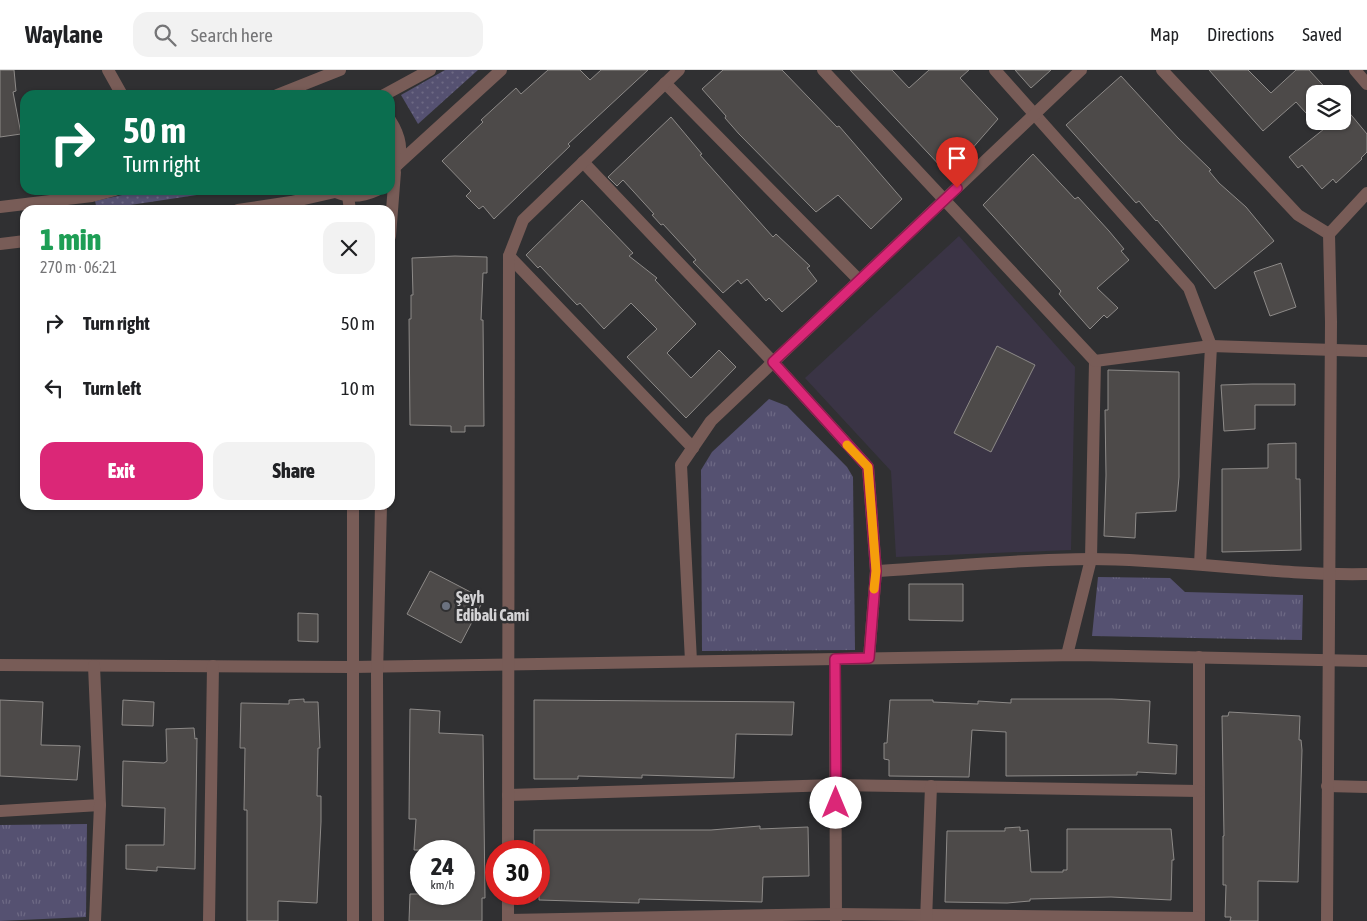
<!DOCTYPE html>
<meta charset="utf-8">
<style>
body{margin:0;font-family:"Asap Condensed",sans-serif;background:#f2f2f2;color:#202124;height:100vh;display:flex;flex-direction:column;font-size:19px;white-space:nowrap}
*{box-sizing:border-box;margin:0}
p{font-size:16px;color:#757577}
.icon{flex:none;width:28px;height:28px;fill:none;stroke:currentColor;stroke-width:2;stroke-linecap:round;stroke-linejoin:round}
.map{position:relative;flex:1;overflow:hidden}
.panel{position:absolute;left:20px;top:135px;width:375px;height:305px;display:flex;flex-direction:column;background:#fff;border-radius:15px;box-shadow:0 1px 4px #0004}
.panel>*{flex:none}
.hud{position:absolute;left:20px;top:20px;width:375px;height:105px;border-radius:15px;box-shadow:0 1px 4px #0004;background:#0b6e4f;color:#fff;overflow:hidden}
.fabs{position:absolute;left:1306px;top:15px;display:grid;gap:10px}
.fabs a{display:grid;place-items:center;width:45px;height:45px;border-radius:10px;background:#fff;box-shadow:0 1px 4px #0004;font-size:25px}
.speed{position:absolute;left:410px;top:770px;display:flex;gap:10px;font-size:25px;font-weight:700;text-align:center}
.speed>*{display:grid;place-content:center;width:65px;height:65px;border-radius:50%;background:#fff;box-shadow:0 1px 4px #0004;line-height:1}
.speed small{font-size:12px;font-weight:400}
.speed .limit{border:8px solid #d22;background:#fff;color:#111}
.pin{position:absolute;display:grid;place-items:center;width:42px;height:42px;color:#fff;margin:-51px -21px;border-radius:50% 50% 50% 0;rotate:-45deg;box-shadow:0 0 5px #0007}
.pin .icon{rotate:45deg}
.me{position:absolute;width:55px;margin:-28px;rotate:0deg;stroke-linejoin:round;filter:drop-shadow(0 0 4px #0008)}
.turn{display:flex;align-items:center;gap:18px;height:105px;padding:0 20px;font-size:22px}
.turn .icon{width:65px;height:65px;stroke-width:2.5}
.turn b{display:block;font-size:35px;line-height:42px}
.round{display:grid;place-items:center;flex:none;width:52px;height:52px;border-radius:15px;background:#f2f2f2}
.headline{display:flex;align-items:center;justify-content:space-between;height:85px;padding:0 20px}
h1{font-size:30px;font-weight:800;line-height:38px;color:#1e9e55}
.button{display:flex;gap:10px;margin-top:auto;padding:10px 20px}
.button a{flex:1;height:58px;border-radius:15px;background:#db2777;color:#fff;font-size:20px;font-weight:800;line-height:58px;text-align:center}
.button a+a{background:#f2f2f2;color:#202124}
ul{padding:0;list-style:none}
li{display:flex;align-items:center;gap:15px;height:65px;padding:0 20px}
li div{flex:1}
li b{display:block;font-size:19px}
li em{font-style:normal}
header{display:flex;align-items:center;gap:30px;box-sizing:border-box;height:70px;padding:0 25px;background:#fff;border-bottom:1px solid #e0e0e0}
header strong{font-size:24px}
nav{display:flex;gap:28px;margin-inline-start:auto;font-size:18px}
.search{width:350px;height:45px;background:#f2f2f2;display:flex;align-items:center;gap:12px;box-sizing:border-box;padding:0 18px;border-radius:15px;color:#757577;font-size:19px}
.map>svg:first-child{display:block}
.education{fill:#3a3445}
.grass{fill:url(#grass-dots)}
.park{fill:url(#park-tufts)}
.building{fill:#4d4a49;stroke:#8d8a88}
.lines{fill:none;stroke-linecap:round;stroke-linejoin:round}
.minor{stroke:#785c57;stroke-width:12}
.route-casing{stroke:#8e194d;stroke-width:12}
.route{stroke:#db2777;stroke-width:9}
.slow{stroke:#f59e0b;stroke-width:9}
.worship-dot{fill:#6b7280;stroke:#303032;stroke-width:2}
.labels{text-anchor:middle;dominant-baseline:central;stroke-width:5;stroke-linejoin:round;paint-order:stroke}
.poi-label{font-size:16px;font-weight:bold;fill:#d5d4d6;stroke:#303032;text-anchor:start}
</style>
<header>
<strong>Waylane</strong>
<div class="search"><svg class="icon" aria-label="search" viewBox="0 0 24 24"><circle cx="10" cy="10" r="6"/><path d="M15 15l6 6"/></svg>Search here</div>
<nav><a>Map</a><a>Directions</a><a>Saved</a></nav>
</header>
<div class="map">
<svg width="1367" height="851" viewBox="0 0 1367 851">
<defs>
<pattern id="grass-dots" width="8" height="8" patternUnits="userSpaceOnUse" patternTransform="scale(1.25)"><rect width="8" height="8" fill="#555171"/><path d="M2 2h.1M6 6h.1" fill="none" stroke="#6d6984" stroke-width="1.8" stroke-linecap="round"/></pattern>
<pattern id="park-tufts" width="24" height="20" patternUnits="userSpaceOnUse" patternTransform="scale(1.25)"><rect width="24" height="20" fill="#555171"/><path d="M3 7l-1-3M5 7V3M7 7l1-3M15 17l-1-3M17 17v-4M19 17l1-3" fill="none" stroke="#6d6984"/></pattern>
</defs>
<rect width="100%" height="100%" fill="#303032"/>
<!-- education -->
<path class="education" d="M959,166L1075,297L1071,480L896,487L891,401L805,308Z"/>
<!-- grass -->
<g class="grass">
<path d="M445,0H478L418,54L401,25Z"/>
<path d="M145,120H230L97,140L95,131Z"/>
</g>
<!-- park -->
<g class="park">
<path d="M769,329L787,336L847,397L853,407L855,580L702,581L701,400L712,382Z"/>
<path d="M1098,507L1170,508L1185,522L1303,525L1302,570L1092,566Z"/>
<path d="M87,754L86,847L0,851V755Z"/>
</g>
<!-- building -->
<g class="building">
<path d="M0,0H14L16,21L13,22L21,64L0,67Z"/>
<path d="M548,0H580L590,10L601,0H648L568,74L570,76L494,149L483,136L479,139L466,126L471,121L442,91L483,52L481,50L516,18L521,24Z"/>
<path d="M723,0H782L837,57L839,56L902,129L871,159L838,125L816,142L739,64L725,48L726,46L702,19Z"/>
<path d="M850,0H892L909,18L929,0H969L960,8L998,49L970,81L944,100Z"/>
<path d="M1015,0H1051L1031,18Z"/>
<path d="M1209,0H1248L1271,23L1296,0H1309L1331,24H1315V53L1296,32L1263,61Z"/>
<path d="M1121,6L1178,68L1211,100L1209,101L1219,113L1246,137L1274,171L1215,219L1157,150L1156,151L1139,131L1136,133L1066,55Z"/>
<path d="M1347,40L1367,64V82L1361,88L1362,89L1336,113L1333,109L1322,119L1302,95L1298,98L1289,87L1334,51H1342V44Z"/>
<path d="M671,47L702,84L700,85L773,167L776,164L810,196L807,198L817,211L782,242L769,228L766,231L747,209L741,214L738,210L723,223L693,192L696,190L663,154L661,155L652,145L654,144L623,110L617,116L608,107Z"/>
<path d="M1033,84L1075,129L1078,127L1109,161L1124,179L1121,181L1129,190L1097,218L1118,238L1107,248L1104,245L1090,259L1059,224L1061,221L983,135Z"/>
<path d="M582,130L633,183L629,186L657,208L655,210L696,254L667,283L691,308L719,280L736,297L686,348L627,287L657,259L631,233L604,259L580,233L577,235L540,196L538,198L526,185Z"/>
<path d="M455,186L487,187V203H483L481,250H483L484,356H465V362H451V356L410,355L409,249H411V225H413L412,188Z"/>
<path d="M1281,193L1296,237L1270,246L1254,202Z"/>
<path d="M997,276L1035,295L991,382L954,363Z"/>
<path d="M1108,300L1179,302V407L1176,441L1136,443L1135,468L1104,466L1106,405L1105,340H1108Z"/>
<path d="M1252,314H1295V335H1255V359L1224,361L1221,315Z"/>
<path d="M1296,373V409H1300L1301,480L1222,482V399L1268,398V374Z"/>
<path d="M430,501L484,529L461,573L407,544Z"/>
<path d="M909,514H963V551L909,550Z"/>
<path d="M298,543L318,544V572L298,571Z"/>
<path d="M304,629V632H318L320,678H318L317,726H321V752L317,833L278,831V851H247V740H244L245,678H240L241,633L289,634V630Z"/>
<path d="M1011,629H1112L1150,631L1148,673L1177,675L1176,704L1137,702V705L1006,706V662L972,660L969,707L889,706V690L884,689V673H887L890,630H933V632L978,634V631L1011,633Z"/>
<path d="M0,630L43,632L41,675L80,676L77,710L0,706Z"/>
<path d="M123,630L154,632L153,656L122,655Z"/>
<path d="M534,630L794,632L792,665L736,664L734,708L642,705V708L578,706V709H534Z"/>
<path d="M410,639L440,641L439,663L483,665L485,828H482V851H409L410,824H464V781L414,780L416,749H409Z"/>
<path d="M1229,642L1300,646L1299,670H1301L1302,680L1298,812L1258,811V851H1230L1231,847H1225L1226,815H1223V766H1224L1222,646H1228Z"/>
<path d="M194,658L195,669L197,668L195,799L157,797V801L126,799V775H164L165,738L122,736L123,691L164,693L167,691L166,659Z"/>
<path d="M760,756V759L808,757L809,806L763,807L762,832L639,829V833L539,830V781H534V760H711Z"/>
<path d="M1020,757V761L1028,760L1031,802H1063V800H1067V759H1171L1174,790H1172L1171,830L1111,827L1030,829V831L1007,833L945,832L947,761H1005V758Z"/>
</g>
<g class="lines">
<!-- minor -->
<g class="minor">
<path d="M108,0L122,25"/>
<path d="M823,0L1095,291L1091,489L1067,585"/>
<path d="M995,0L1189,218L1211,276L1200,494"/>
<path d="M1162,0L1298,145L1329,164"/>
<path d="M1355,0L1367,14"/>
<path d="M665,13L859,210"/>
<path d="M277,25L340,0"/>
<path d="M384,25L430,0"/>
<path d="M390,50C399,64 404,79 397,95"/>
<path d="M583,92L773,292L868,397L876,501L869,588"/>
<path d="M398,94L501,0"/>
<path d="M332,120C346,128 362,127 377,120"/>
<path d="M348,126L350,140"/>
<path d="M0,137L92,126L115,120"/>
<path d="M238,140L291,132L335,122"/>
<path d="M390,166L395,102"/>
<path d="M0,174L25,171"/>
<path d="M509,186L693,378"/>
<path d="M1095,291L1211,276L1367,281"/>
<path d="M353,435V851"/>
<path d="M876,501C947,497 1020,489 1091,489C1183,489 1275,506 1367,504"/>
<path d="M1199,587V851"/>
<path d="M835,589L836,851"/>
<path d="M691,591L681,395L711,351L1081,0"/>
<path d="M0,595L352,597L1078,585L1367,591"/>
<path d="M1327,716L1367,717"/>
<path d="M508,725L835,715L1199,721"/>
<path d="M0,741L100,735L94,596"/>
<path d="M508,781L509,186L523,150L679,0"/>
<path d="M508,850L836,844L1199,848"/>
<path d="M95,851L100,735"/>
<path d="M209,851L213,596"/>
<path d="M378,851L377,605L381,435"/>
<path d="M508,851V824"/>
<path d="M926,851L931,716"/>
<path d="M1327,851L1331,252L1329,164L1367,123"/>
</g>
</g>
<g class="lines">
<defs>
<path id="route" d="M836,733L835,589L869,588L876,501L868,397L773,292L957,118"/>
</defs>
<!-- route casing -->
<use href="#route" class="route-casing"/>
<!-- route -->
<use href="#route" class="route"/>
<!-- slow -->
<path class="slow" d="M847,375L868,397L876,501L874,519"/>
</g>
<!-- markers -->
<circle class="worship-dot" cx="446" cy="536" r="5"/>
<g class="labels">
<!-- poi labels -->
<g class="poi-label">
<text x="456" y="527">Şeyh<tspan x="456" dy="18">Edibali Cami</tspan></text>
</g>
</g>
</svg>
<div class="fabs">
<a><svg class="icon" aria-label="layers" viewBox="0 0 24 24"><path d="M12 4l9 5-9 5-9-5zM3 14l9 5 9-5"/></svg></a>
</div>
<div class="speed"><div>24<small>km/h</small></div><div class="limit">30</div></div>
<div class="pin" style="left:957px;top:118px;background:#d93025"><svg class="icon" aria-label="arrive" viewBox="0 0 24 24"><path d="M6 21V4h12l-3 4 3 4H6"/></svg></div>
<svg class="me" style="left:836px;top:733px" viewBox="-20 -20 40 40"><circle r="19" fill="#fff"/><path d="M0-13L10 11 0 6-10 11z" fill="#db2777"/></svg>
<div class="hud">
<div class="turn"><svg class="icon" aria-label="right" viewBox="0 0 24 24"><path d="M7 20v-9h11M14 6l5 5-5 5"/></svg><div><b>50 m</b>Turn right</div></div>
</div>
<section class="panel">
<div class="headline"><div><h1>1 min</h1><p>270 m · 06:21</p></div><a class="round"><svg class="icon" aria-label="close" viewBox="0 0 24 24"><path d="M6 6l12 12M18 6L6 18"/></svg></a></div>
<ul>
<li><svg class="icon" aria-label="right" viewBox="0 0 24 24"><path d="M7 20v-9h11M14 6l5 5-5 5"/></svg><div><b>Turn right</b></div><em>50 m</em></li>
<li><svg class="icon" aria-label="left" viewBox="0 0 24 24"><path d="M17 20v-9H6M10 6l-5 5 5 5"/></svg><div><b>Turn left</b></div><em>10 m</em></li>
</ul>
<div class="button"><a>Exit</a><a>Share</a></div>
</section>
</div>
